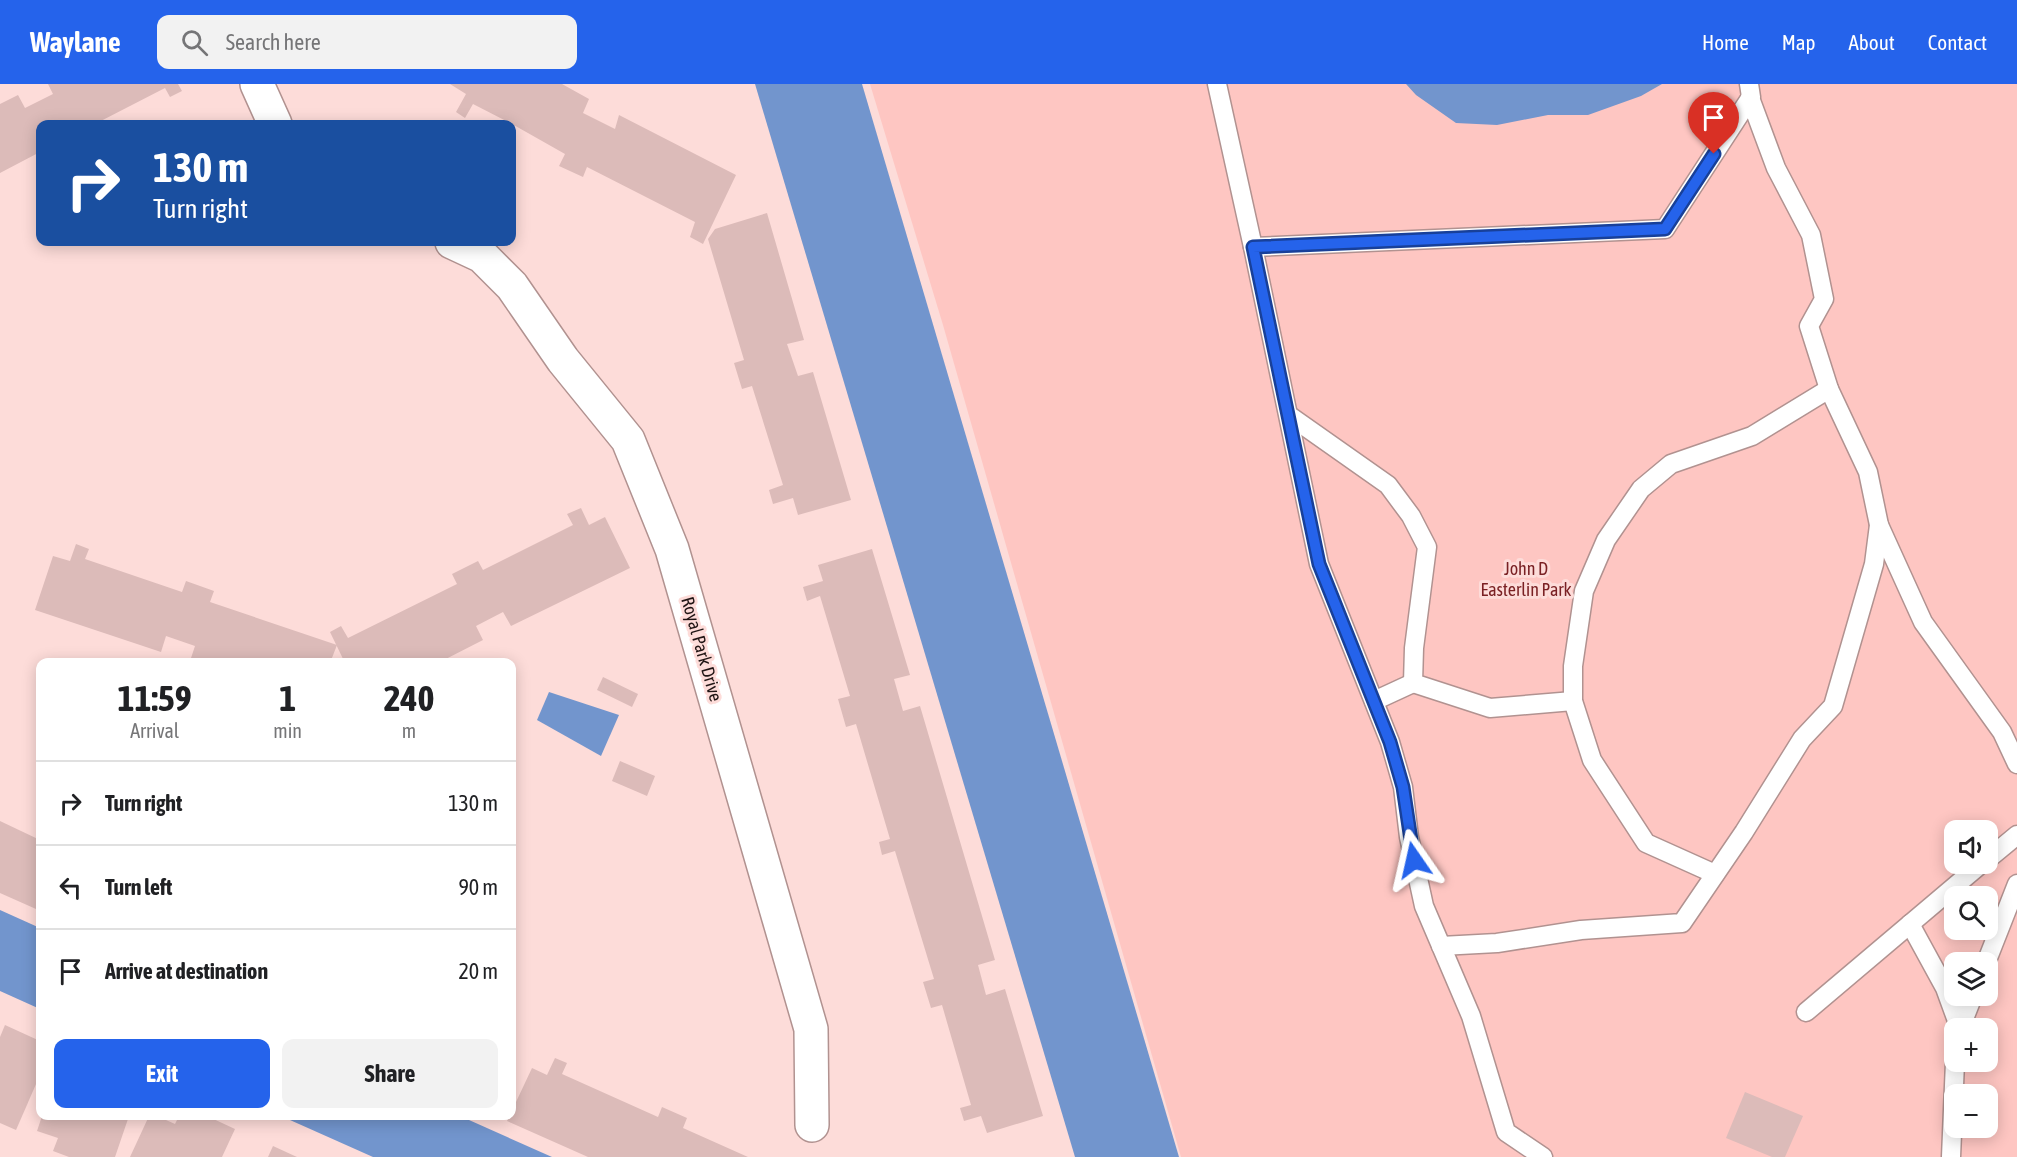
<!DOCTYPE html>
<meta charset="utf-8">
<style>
body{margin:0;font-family:"Asap Condensed",sans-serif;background:#f2f2f2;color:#202124;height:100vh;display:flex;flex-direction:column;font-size:22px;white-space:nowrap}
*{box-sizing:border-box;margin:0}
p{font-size:20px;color:#757577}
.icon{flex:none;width:33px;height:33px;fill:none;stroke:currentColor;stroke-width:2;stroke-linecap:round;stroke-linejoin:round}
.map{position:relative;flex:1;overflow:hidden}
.drawer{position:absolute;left:36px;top:574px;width:480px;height:462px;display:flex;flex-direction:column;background:#fff;border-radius:12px;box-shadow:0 3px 15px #0003}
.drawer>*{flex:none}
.hud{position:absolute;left:36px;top:36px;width:480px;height:126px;border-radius:12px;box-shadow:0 3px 15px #0003;background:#1a4fa0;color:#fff;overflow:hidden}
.buttons{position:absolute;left:1944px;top:736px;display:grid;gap:12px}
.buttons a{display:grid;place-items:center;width:54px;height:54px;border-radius:12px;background:#fff;box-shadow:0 3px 15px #0003;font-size:30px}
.pin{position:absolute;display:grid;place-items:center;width:51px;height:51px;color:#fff;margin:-62px -26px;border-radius:50% 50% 50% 0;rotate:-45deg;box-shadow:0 0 6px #0007}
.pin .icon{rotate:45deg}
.me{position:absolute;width:66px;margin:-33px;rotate:349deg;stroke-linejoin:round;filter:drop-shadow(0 0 4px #0008)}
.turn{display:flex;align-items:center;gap:21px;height:126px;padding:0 18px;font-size:27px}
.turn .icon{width:78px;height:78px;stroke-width:2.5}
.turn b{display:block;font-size:42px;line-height:51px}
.eta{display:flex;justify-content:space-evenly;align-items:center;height:102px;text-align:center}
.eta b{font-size:36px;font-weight:700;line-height:42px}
.button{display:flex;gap:12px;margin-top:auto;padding:12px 18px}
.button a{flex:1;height:69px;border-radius:12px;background:#2563eb;color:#fff;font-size:24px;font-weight:700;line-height:69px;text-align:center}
.button a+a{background:#f2f2f2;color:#202124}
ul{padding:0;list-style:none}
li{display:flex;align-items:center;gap:18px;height:84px;padding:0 18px;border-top:2px solid #e0e0e0}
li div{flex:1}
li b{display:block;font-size:22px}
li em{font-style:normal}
header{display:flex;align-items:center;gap:36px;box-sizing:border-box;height:84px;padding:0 30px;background:#2563eb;color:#fff}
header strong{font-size:28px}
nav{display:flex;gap:33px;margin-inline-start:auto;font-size:21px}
.search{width:420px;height:54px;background:#f2f2f2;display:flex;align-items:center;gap:15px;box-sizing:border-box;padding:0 21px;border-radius:12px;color:#757577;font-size:22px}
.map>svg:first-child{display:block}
.green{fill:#fec6c2;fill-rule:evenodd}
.water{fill:#7295cd}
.building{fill:#dcbbb9}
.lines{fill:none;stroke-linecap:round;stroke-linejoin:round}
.service-casing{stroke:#b19290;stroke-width:21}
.minor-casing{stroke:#b19290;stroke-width:36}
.service{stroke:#fff;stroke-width:18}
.minor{stroke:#fff;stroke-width:33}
.route-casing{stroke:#184099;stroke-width:15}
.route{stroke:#2563eb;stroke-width:10}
.labels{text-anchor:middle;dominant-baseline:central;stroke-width:6;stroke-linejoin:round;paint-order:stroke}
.park-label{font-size:18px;fill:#7a2124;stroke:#fddcd9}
.street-label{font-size:18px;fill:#201514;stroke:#fddcd9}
</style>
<header>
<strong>Waylane</strong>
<div class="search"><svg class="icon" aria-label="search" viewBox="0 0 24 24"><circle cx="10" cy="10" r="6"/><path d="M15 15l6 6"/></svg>Search here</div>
<nav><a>Home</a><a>Map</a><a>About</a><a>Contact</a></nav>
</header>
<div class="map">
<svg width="2017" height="1073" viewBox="0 0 2017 1073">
<rect width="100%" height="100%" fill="#fddcd9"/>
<!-- green -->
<path class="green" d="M870,0H2017V1073H1181L943,241ZM1954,747H1988V780H1954ZM1954,813H1988V846H1954ZM1954,879H1988V912H1954ZM1954,945H1988V978H1954ZM1954,1011H1988V1044H1954Z"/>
<!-- water -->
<g class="water">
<path d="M755,0H862L1179,1073H1075Z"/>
<path d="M1406,0H1662L1641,12L1588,31H1548L1497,41L1456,39L1416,11Z"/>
<path d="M549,608L619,631L601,672L537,636Z"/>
<path d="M0,826L40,844V925L0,907Z"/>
<path d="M281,1032H460L552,1073H373Z"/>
</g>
<!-- building -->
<g class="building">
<path d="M48,0H178L182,7L170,13L165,4L95,40H40V68L0,89V20L18,11L25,24L53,10Z"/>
<path d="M450,0H562L589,15L583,29L615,45L619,31L736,91L703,160L690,153L695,138L587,83L583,93L559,82L565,70L512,40L473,20L465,34L456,28L466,10Z"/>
<path d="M767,129L804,256L787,260L798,292L813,288L851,416L798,431L793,414L773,420L769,406L783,401L752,302L742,305L734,279L744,276L708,155L715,145Z"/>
<path d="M581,424L589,441L605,433L630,484L511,542L503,528L476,542L483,556L438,579H345L330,548L341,542L348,554L457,500L452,490L478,477L483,486L573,441L567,430Z"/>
<path d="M76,460L89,465L85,475L182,508L186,497L214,507L210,518L337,561L330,579H196L190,577L195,562L166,552L161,568L35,526L53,472L70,477Z"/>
<path d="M872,465L910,591L894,595L903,627L920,622L995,876L978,881L986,911L1005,905L1043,1032L987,1049L981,1032L964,1037L960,1024L971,1021L942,921L931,924L923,898L934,895L895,767L882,771L879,758L890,755L856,640L846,643L838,615L850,612L820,512L807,517L803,503L823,497L818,481Z"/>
<path d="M603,593L638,610L632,623L597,606Z"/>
<path d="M620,677L655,692L647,712L612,697Z"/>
<path d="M0,737L40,756V816L36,825L0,809Z"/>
<path d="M5,941L40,957V991L16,1046L0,1039V953Z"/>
<path d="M555,974L567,979L562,990L658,1033L662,1023L687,1034L683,1044L748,1073H588L507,1037L532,984L547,991Z"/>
<path d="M1745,1008L1803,1032L1785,1073H1772L1726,1054Z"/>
<path d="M42,1032H129L115,1073H69L53,1067L58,1054L37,1047Z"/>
<path d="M149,1032H157L175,1040L179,1032H207L235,1045L222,1073H130Z"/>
<path d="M273,1062L297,1073H268Z"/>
</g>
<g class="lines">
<defs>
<g id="service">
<path d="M1217,0L1253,163L1665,145L1751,13L1749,0"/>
<path d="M1253,163L1319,480L1390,658L1403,703L1409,753L1424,822L1471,932L1506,1048L1543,1073"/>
<path d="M1290,332L1388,401L1411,432L1427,463L1414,564L1413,599L1490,624L1573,617"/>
<path d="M1879,441L1923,538L2002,648L2017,680"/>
<path d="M1374,617L1413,599"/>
<path d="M1988,775L2017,751"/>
<path d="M1715,790L1646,759L1592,676L1573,617V582L1584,507L1606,456L1641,405L1671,380L1752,352L1829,305"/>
<path d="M1910,840L1945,904L1960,945"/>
<path d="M1441,862L1497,859L1581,846L1682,839L1744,748L1802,655L1833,622L1874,480L1879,441L1868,388L1829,305L1809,242L1824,215L1811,151L1776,84L1750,14"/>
<path d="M1986,879L2017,800"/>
<path d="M1806,928L1981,780"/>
<path d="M1960,945L1973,912"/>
<path d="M1951,1073L1955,978"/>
</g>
<g id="minor">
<path d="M257,0L275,40"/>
<path d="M452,158L482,172L512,202L563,276L628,356L672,465L811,945L812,1041"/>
</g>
</defs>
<!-- service casing -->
<use href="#service" class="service-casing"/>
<!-- minor casing -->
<use href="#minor" class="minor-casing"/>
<!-- service -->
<use href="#service" class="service"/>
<!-- minor -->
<use href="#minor" class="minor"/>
</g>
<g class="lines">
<defs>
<path id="route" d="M1414,776L1403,703L1390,658L1319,480L1253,163L1665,145L1714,70"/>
</defs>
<!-- route casing -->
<use href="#route" class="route-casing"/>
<!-- route -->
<use href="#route" class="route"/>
</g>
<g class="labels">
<!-- park labels -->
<g class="park-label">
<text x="1526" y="484">John D<tspan x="1526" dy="21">Easterlin Park</tspan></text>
</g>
<!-- street labels -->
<g class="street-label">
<text transform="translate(702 565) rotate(74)">Royal Park Drive</text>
</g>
</g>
</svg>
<div class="buttons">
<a><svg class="icon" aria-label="sound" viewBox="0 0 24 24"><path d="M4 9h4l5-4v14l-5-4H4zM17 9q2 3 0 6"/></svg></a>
<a><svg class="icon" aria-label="search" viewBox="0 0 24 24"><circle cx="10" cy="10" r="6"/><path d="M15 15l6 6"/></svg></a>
<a><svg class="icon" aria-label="layers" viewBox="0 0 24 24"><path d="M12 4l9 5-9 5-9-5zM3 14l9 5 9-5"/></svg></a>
<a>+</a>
<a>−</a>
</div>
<div class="pin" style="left:1714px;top:70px;background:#d93025"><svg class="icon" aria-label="arrive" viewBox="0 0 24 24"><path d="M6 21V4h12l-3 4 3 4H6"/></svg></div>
<svg class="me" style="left:1414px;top:776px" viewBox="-20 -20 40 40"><path d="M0-17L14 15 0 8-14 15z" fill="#2563eb" stroke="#fff" stroke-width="4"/></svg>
<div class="hud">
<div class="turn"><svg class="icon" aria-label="right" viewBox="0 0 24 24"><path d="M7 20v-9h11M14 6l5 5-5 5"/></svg><div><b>130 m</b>Turn right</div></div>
</div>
<section class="drawer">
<div class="eta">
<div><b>11:59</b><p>Arrival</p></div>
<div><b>1</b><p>min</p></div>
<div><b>240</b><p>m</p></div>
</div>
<ul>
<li><svg class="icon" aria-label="right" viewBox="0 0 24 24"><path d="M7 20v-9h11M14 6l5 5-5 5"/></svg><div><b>Turn right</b></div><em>130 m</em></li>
<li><svg class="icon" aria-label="left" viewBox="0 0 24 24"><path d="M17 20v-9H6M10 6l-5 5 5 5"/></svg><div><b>Turn left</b></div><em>90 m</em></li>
<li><svg class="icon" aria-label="arrive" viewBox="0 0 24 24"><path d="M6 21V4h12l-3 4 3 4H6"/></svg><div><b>Arrive at destination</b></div><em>20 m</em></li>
</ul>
<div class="button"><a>Exit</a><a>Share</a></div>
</section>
</div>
